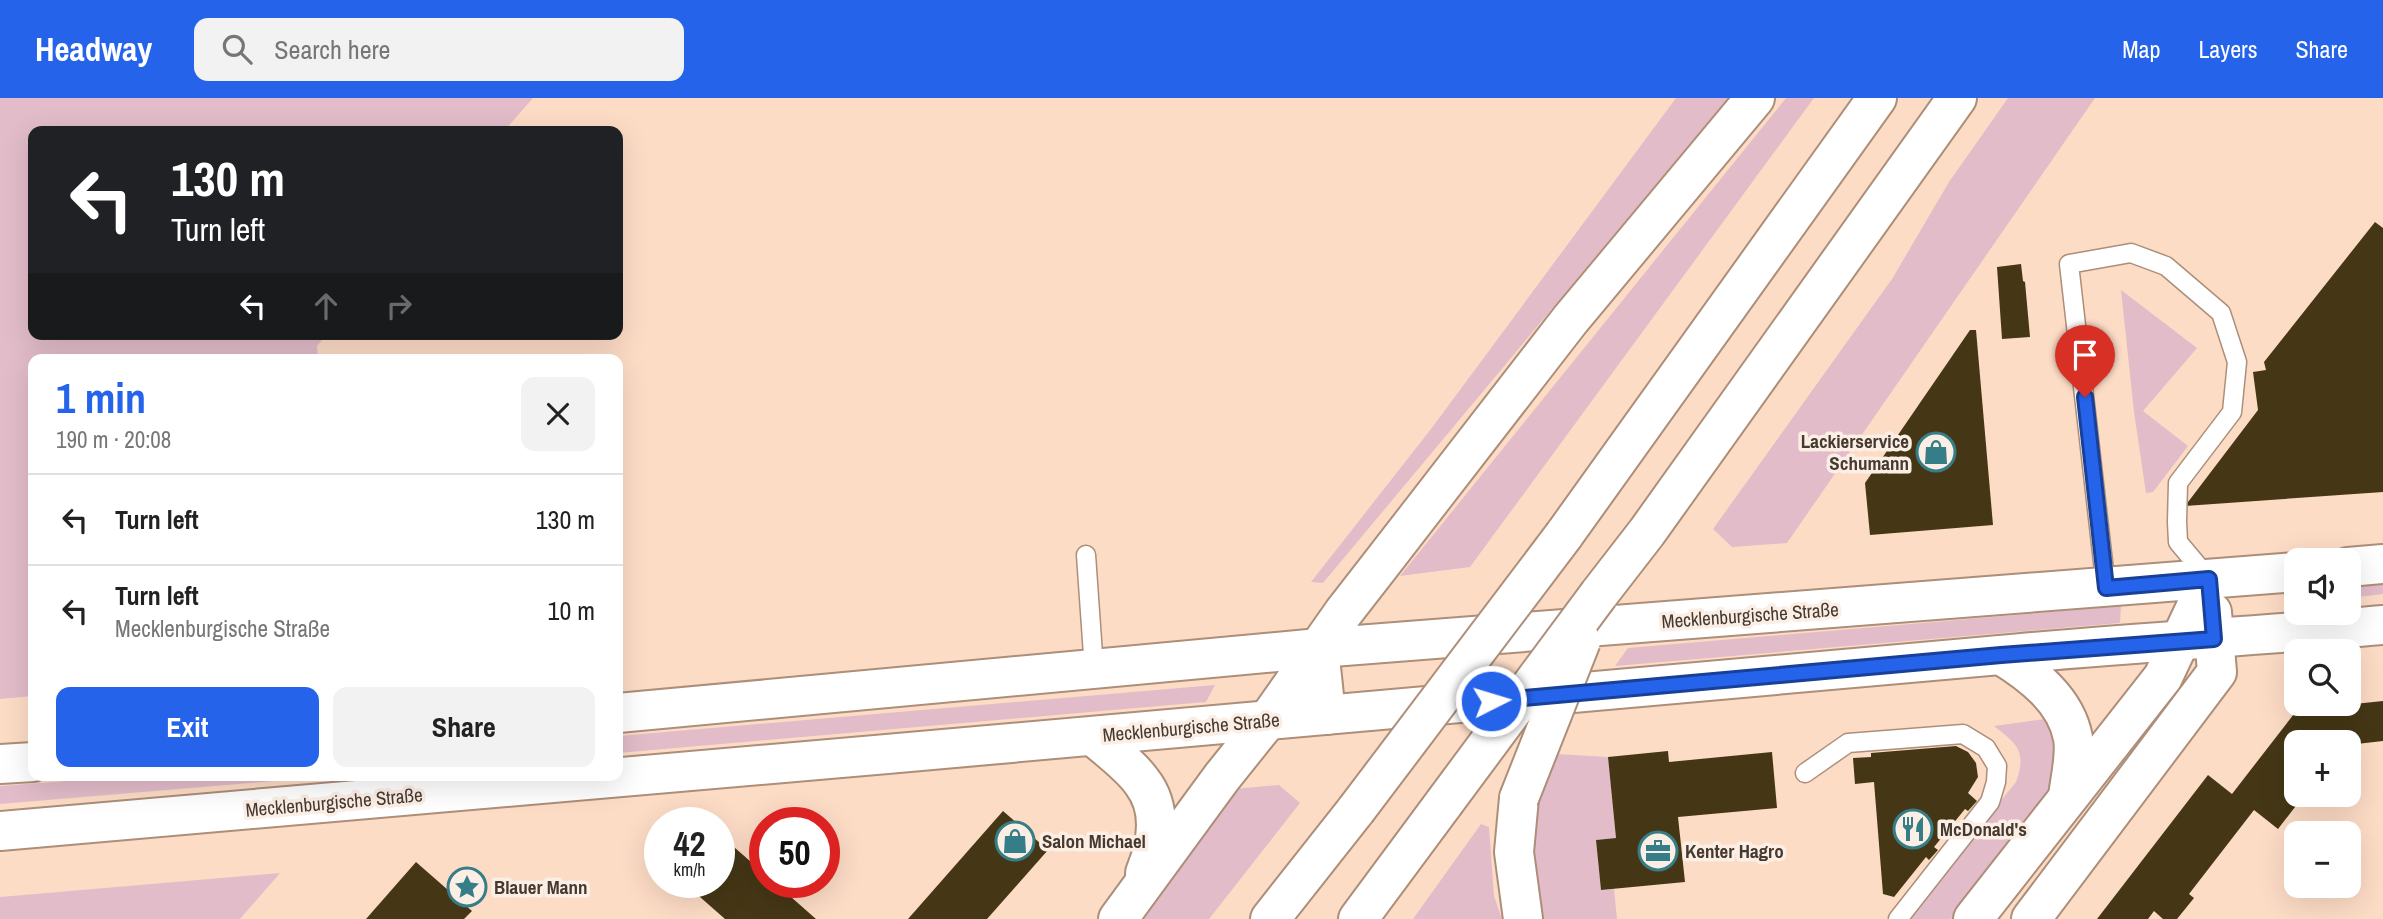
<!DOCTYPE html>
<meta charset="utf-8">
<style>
body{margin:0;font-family:"Archivo Narrow",sans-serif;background:#f2f2f2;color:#222;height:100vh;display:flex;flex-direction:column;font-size:26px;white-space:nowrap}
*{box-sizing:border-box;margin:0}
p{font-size:23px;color:#767676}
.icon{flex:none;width:38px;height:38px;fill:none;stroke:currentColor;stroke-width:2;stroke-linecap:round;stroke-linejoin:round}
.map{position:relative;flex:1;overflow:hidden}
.panel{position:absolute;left:28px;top:256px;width:595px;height:427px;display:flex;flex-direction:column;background:#fff;border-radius:14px;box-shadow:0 7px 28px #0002}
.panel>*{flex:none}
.banner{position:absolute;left:28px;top:28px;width:595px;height:214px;border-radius:14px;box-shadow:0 7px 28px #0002;background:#202124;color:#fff;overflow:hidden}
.fabs{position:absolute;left:2284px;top:450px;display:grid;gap:14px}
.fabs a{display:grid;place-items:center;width:77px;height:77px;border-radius:14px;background:#fff;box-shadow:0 7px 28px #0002;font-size:35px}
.speed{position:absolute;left:644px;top:709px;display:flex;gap:14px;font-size:35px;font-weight:700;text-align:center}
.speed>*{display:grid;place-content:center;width:91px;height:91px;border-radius:50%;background:#fff;box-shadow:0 7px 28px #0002;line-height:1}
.speed small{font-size:18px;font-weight:400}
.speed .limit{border:10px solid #d22;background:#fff;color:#111}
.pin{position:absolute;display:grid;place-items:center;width:60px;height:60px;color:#fff;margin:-72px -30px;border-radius:50% 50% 50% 0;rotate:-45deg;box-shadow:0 0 7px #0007}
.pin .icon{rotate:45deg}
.me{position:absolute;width:77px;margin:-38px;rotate:85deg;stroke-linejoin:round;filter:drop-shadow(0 0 5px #0008)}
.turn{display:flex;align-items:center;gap:24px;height:147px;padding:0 28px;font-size:32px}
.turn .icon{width:91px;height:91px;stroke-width:2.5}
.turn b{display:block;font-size:49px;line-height:60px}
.lanes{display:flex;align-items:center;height:66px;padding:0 28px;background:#0003;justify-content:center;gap:35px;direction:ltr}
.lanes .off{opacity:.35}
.round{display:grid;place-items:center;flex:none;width:74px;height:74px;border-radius:14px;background:#f2f2f2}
.overview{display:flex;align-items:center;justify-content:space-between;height:119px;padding:0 28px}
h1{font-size:42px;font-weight:700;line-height:52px;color:#2563eb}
.cta{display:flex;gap:14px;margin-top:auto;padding:14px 28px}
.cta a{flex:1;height:80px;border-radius:14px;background:#2563eb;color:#fff;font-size:28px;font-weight:700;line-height:80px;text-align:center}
.cta a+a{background:#f2f2f2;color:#222}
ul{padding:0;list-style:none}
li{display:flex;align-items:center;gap:21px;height:91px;padding:0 28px;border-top:2px solid #e0e0e0}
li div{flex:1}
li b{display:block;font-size:26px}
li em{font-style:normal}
header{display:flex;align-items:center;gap:42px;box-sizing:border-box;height:98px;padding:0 35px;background:#2563eb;color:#fff}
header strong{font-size:33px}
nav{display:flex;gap:38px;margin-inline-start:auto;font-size:24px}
.search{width:490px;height:63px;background:#f2f2f2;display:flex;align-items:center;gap:18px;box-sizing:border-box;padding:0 24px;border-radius:14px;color:#767676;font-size:26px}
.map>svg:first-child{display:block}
.green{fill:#e2bcc9}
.building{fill:#453716}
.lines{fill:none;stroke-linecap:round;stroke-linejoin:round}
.service-casing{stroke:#ac8e79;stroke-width:21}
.secondary-casing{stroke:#ac8e79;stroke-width:42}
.motorway-casing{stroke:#ac8e79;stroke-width:42}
.service{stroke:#fff;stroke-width:18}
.secondary{stroke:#fff;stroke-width:38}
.motorway{stroke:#fff;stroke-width:38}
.motorway-bridge-casing{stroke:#ac8e79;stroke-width:42;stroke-linecap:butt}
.motorway-bridge{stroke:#fff;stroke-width:38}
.route-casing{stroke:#184099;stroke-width:18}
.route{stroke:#2563eb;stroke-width:12}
.labels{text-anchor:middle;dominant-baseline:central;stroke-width:7;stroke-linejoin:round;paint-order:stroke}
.poi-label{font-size:19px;font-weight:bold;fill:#463930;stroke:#fbeee5;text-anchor:start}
.street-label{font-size:19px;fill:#463930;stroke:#fbeee5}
</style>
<header>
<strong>Headway</strong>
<div class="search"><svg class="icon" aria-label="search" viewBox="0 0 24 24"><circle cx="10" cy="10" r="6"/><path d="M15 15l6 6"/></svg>Search here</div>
<nav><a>Map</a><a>Layers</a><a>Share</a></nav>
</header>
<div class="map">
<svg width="2383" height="821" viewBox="0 0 2383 821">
<rect width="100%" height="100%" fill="#fddcc6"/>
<!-- green -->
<g class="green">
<path d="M0,0H533L504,33H33V236H327L317,248L318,261H33V598L0,601Z"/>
<path d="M1676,0H1728L1323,485L1311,484L1431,331Z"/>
<path d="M1786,0H1814L1470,469L1400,478Z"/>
<path d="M2008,0H2095L1787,445L1732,449L1713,431L1892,181L1949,84Z"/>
<path d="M2121,192L2197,250L2143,313L2188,348L2153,394L2146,395L2134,314Z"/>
<path d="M2383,480V496L2349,500V483Z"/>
<path d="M2121,508L2120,525L1615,568L1628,550Z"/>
<path d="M1215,587L1206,604L618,655V638Z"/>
<path d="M2052,620L2060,668L2049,694L1951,821H1905L2016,684C2027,653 2017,646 1994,628Z"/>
<path d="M1556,656L1608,659L1616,740L1596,742L1601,792L1614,791L1617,821H1543C1532,782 1528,742 1536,701C1539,686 1550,670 1556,656Z"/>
<path d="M148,677H347L0,706V688Z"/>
<path d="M1279,687L1300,705L1209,821H1134L1234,691Z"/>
<path d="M1481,726L1489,729L1494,798L1502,821H1413Z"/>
<path d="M280,775L240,821H0V799Z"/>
</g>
<!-- building -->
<g class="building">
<path d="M2375,124L2383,130V394L2185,408L2258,312L2253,274L2266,272L2264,264Z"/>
<path d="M2021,166L2023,183L2025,184L2030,239L2002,241L1997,169Z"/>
<path d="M1970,232H1976L1993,427L1870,437L1865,385Z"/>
<path d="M2383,603V643L2348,647V644H2296V696H2305L2278,731L2254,712L2189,796L2194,800L2177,821H2163L2154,813L2148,821H2097L2208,677L2232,696L2297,612Z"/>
<path d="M1956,648L1968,654L1976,665L1978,679L1968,695L1977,703L1968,713L1965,711L1934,749L1938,752L1929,762L1926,759L1894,799L1883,796L1874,684L1855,686L1853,660L1871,659V655Z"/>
<path d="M1668,653L1669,664L1772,654L1777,710L1678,719L1685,784L1601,792L1596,742L1616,740L1608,659Z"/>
<path d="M1003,713L1048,752L987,821H908Z"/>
<path d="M719,736L765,776V784H774L816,821H725L683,784H719Z"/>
<path d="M416,764L472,813L464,821H366Z"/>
</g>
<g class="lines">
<defs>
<g id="service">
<path d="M1086,457L1094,571"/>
<path d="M2106,490L2069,166L2131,155L2166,168L2221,215L2237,264L2232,314L2178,385L2177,424L2178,444L2209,481"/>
<path d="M1805,675L1848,645L1963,636L1986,650L1997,668L1996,684L1990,704L1898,821"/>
</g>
<g id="secondary">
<path d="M2348,469L2383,466"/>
<path d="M1319,550L1326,617"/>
<path d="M618,615L1319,550L2296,474"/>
<path d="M0,666L33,664"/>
<path d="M0,733C667,675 1333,618 2000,557C2127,545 2255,538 2383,527"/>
<path d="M2031,821L2217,574L2212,514"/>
</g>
<g id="motorway">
<path d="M1564,437L1877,0"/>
<path d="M1599,496L1647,434L1957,0"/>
<path d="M2001,557C2032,576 2066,602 2073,640C2076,658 2070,681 2068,699"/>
<path d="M1093,638C1109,652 1130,667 1142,684C1163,711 1157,746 1145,775"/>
<path d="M1519,700L1514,754L1523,821"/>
<path d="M1118,821L1222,679L1267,623L1343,515L1378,470L1570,222L1755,0"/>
<path d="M1270,821L1356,712"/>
<path d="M1358,821L1444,705"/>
<path d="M1973,821L2163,579L2209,481"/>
</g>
</defs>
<!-- service casing -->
<use href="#service" class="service-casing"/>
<!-- secondary casing -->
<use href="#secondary" class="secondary-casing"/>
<!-- motorway casing -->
<use href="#motorway" class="motorway-casing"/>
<!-- service -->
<use href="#service" class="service"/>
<!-- secondary -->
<use href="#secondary" class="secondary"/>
<!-- motorway -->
<use href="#motorway" class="motorway"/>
<defs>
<g id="motorway-bridge">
<path d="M1519,700L1581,543"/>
<path d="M1444,705L1599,496"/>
<path d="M1356,712L1564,437"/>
</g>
</defs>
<!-- motorway-bridge casing -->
<use href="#motorway-bridge" class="motorway-bridge-casing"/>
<!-- motorway-bridge -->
<use href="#motorway-bridge" class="motorway-bridge"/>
</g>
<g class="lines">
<defs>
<path id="route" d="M1491,603L2001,557L2214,541L2209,481L2106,490L2085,299"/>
</defs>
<!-- route casing -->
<use href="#route" class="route-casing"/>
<!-- route -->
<use href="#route" class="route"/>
</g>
<!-- icons -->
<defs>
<symbol id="shop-ring" viewBox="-11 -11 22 22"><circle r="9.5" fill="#fbeee5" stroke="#367e87" stroke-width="1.5"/><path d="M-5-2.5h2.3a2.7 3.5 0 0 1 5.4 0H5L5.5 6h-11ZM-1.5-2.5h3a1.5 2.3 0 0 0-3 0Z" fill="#367e87"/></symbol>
<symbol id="restaurant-ring" viewBox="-11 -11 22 22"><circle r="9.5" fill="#fbeee5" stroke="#367e87" stroke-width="1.5"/><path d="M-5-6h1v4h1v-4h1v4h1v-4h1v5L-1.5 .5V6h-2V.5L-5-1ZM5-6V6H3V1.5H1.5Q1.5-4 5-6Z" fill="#367e87"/></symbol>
<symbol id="office-ring" viewBox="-11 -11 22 22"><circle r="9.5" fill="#fbeee5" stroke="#367e87" stroke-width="1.5"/><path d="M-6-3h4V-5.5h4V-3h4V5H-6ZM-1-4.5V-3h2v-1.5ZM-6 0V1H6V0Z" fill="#367e87"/></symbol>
<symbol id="sight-ring" viewBox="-11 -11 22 22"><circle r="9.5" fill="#fbeee5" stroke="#367e87" stroke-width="1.5"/><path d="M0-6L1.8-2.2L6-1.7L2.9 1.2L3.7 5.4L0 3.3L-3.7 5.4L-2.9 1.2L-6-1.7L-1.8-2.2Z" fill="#367e87"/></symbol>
</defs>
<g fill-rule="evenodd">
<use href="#shop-ring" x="1914" y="332" width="44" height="44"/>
<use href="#restaurant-ring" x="1891" y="709" width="44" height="44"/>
<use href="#shop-ring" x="993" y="721" width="44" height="44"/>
<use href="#office-ring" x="1636" y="731" width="44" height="44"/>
<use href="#sight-ring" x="445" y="767" width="44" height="44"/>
</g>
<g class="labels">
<!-- poi labels -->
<g class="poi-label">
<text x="1909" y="343" text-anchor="end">Lackierservice<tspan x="1909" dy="22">Schumann</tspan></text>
<text x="1940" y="731">McDonald's</text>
<text x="1042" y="743">Salon Michael</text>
<text x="1685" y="753">Kenter Hagro</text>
<text x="494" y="789">Blauer Mann</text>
</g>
<!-- street labels -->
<g class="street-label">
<text transform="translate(1750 517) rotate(-4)">Mecklenburgische Straße</text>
<text transform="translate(1191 629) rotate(-5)">Mecklenburgische Straße</text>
<text transform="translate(334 704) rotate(-5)">Mecklenburgische Straße</text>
</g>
</g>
</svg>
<div class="fabs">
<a><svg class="icon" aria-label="sound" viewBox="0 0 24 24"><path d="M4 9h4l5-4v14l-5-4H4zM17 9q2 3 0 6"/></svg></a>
<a><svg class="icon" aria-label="search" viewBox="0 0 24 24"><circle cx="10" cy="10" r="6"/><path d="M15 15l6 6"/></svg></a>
<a>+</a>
<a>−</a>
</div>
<div class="speed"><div>42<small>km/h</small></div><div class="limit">50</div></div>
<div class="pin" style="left:2085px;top:299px;background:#d93025"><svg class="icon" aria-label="arrive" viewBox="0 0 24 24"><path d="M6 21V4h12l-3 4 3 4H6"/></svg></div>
<svg class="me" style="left:1491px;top:603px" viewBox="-20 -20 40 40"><circle r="17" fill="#2563eb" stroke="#fff" stroke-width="3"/><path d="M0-11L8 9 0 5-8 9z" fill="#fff"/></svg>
<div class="banner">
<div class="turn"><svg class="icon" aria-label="left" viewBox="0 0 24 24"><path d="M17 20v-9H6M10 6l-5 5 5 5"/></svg><div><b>130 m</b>Turn left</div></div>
<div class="lanes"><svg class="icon" aria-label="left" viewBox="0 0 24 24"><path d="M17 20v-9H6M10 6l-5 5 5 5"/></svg><svg class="icon off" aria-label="ahead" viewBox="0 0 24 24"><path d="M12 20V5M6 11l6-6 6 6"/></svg><svg class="icon off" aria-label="right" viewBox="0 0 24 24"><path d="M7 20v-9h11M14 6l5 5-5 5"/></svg></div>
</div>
<section class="panel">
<div class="overview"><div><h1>1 min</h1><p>190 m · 20:08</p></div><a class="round"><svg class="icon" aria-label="close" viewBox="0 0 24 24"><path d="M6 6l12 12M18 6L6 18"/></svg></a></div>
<ul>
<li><svg class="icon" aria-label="left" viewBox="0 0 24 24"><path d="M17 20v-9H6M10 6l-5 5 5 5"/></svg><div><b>Turn left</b></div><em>130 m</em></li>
<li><svg class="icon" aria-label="left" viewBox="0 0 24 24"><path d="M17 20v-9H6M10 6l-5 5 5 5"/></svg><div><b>Turn left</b><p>Mecklenburgische Straße</p></div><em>10 m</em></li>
</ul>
<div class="cta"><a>Exit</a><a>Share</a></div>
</section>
</div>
